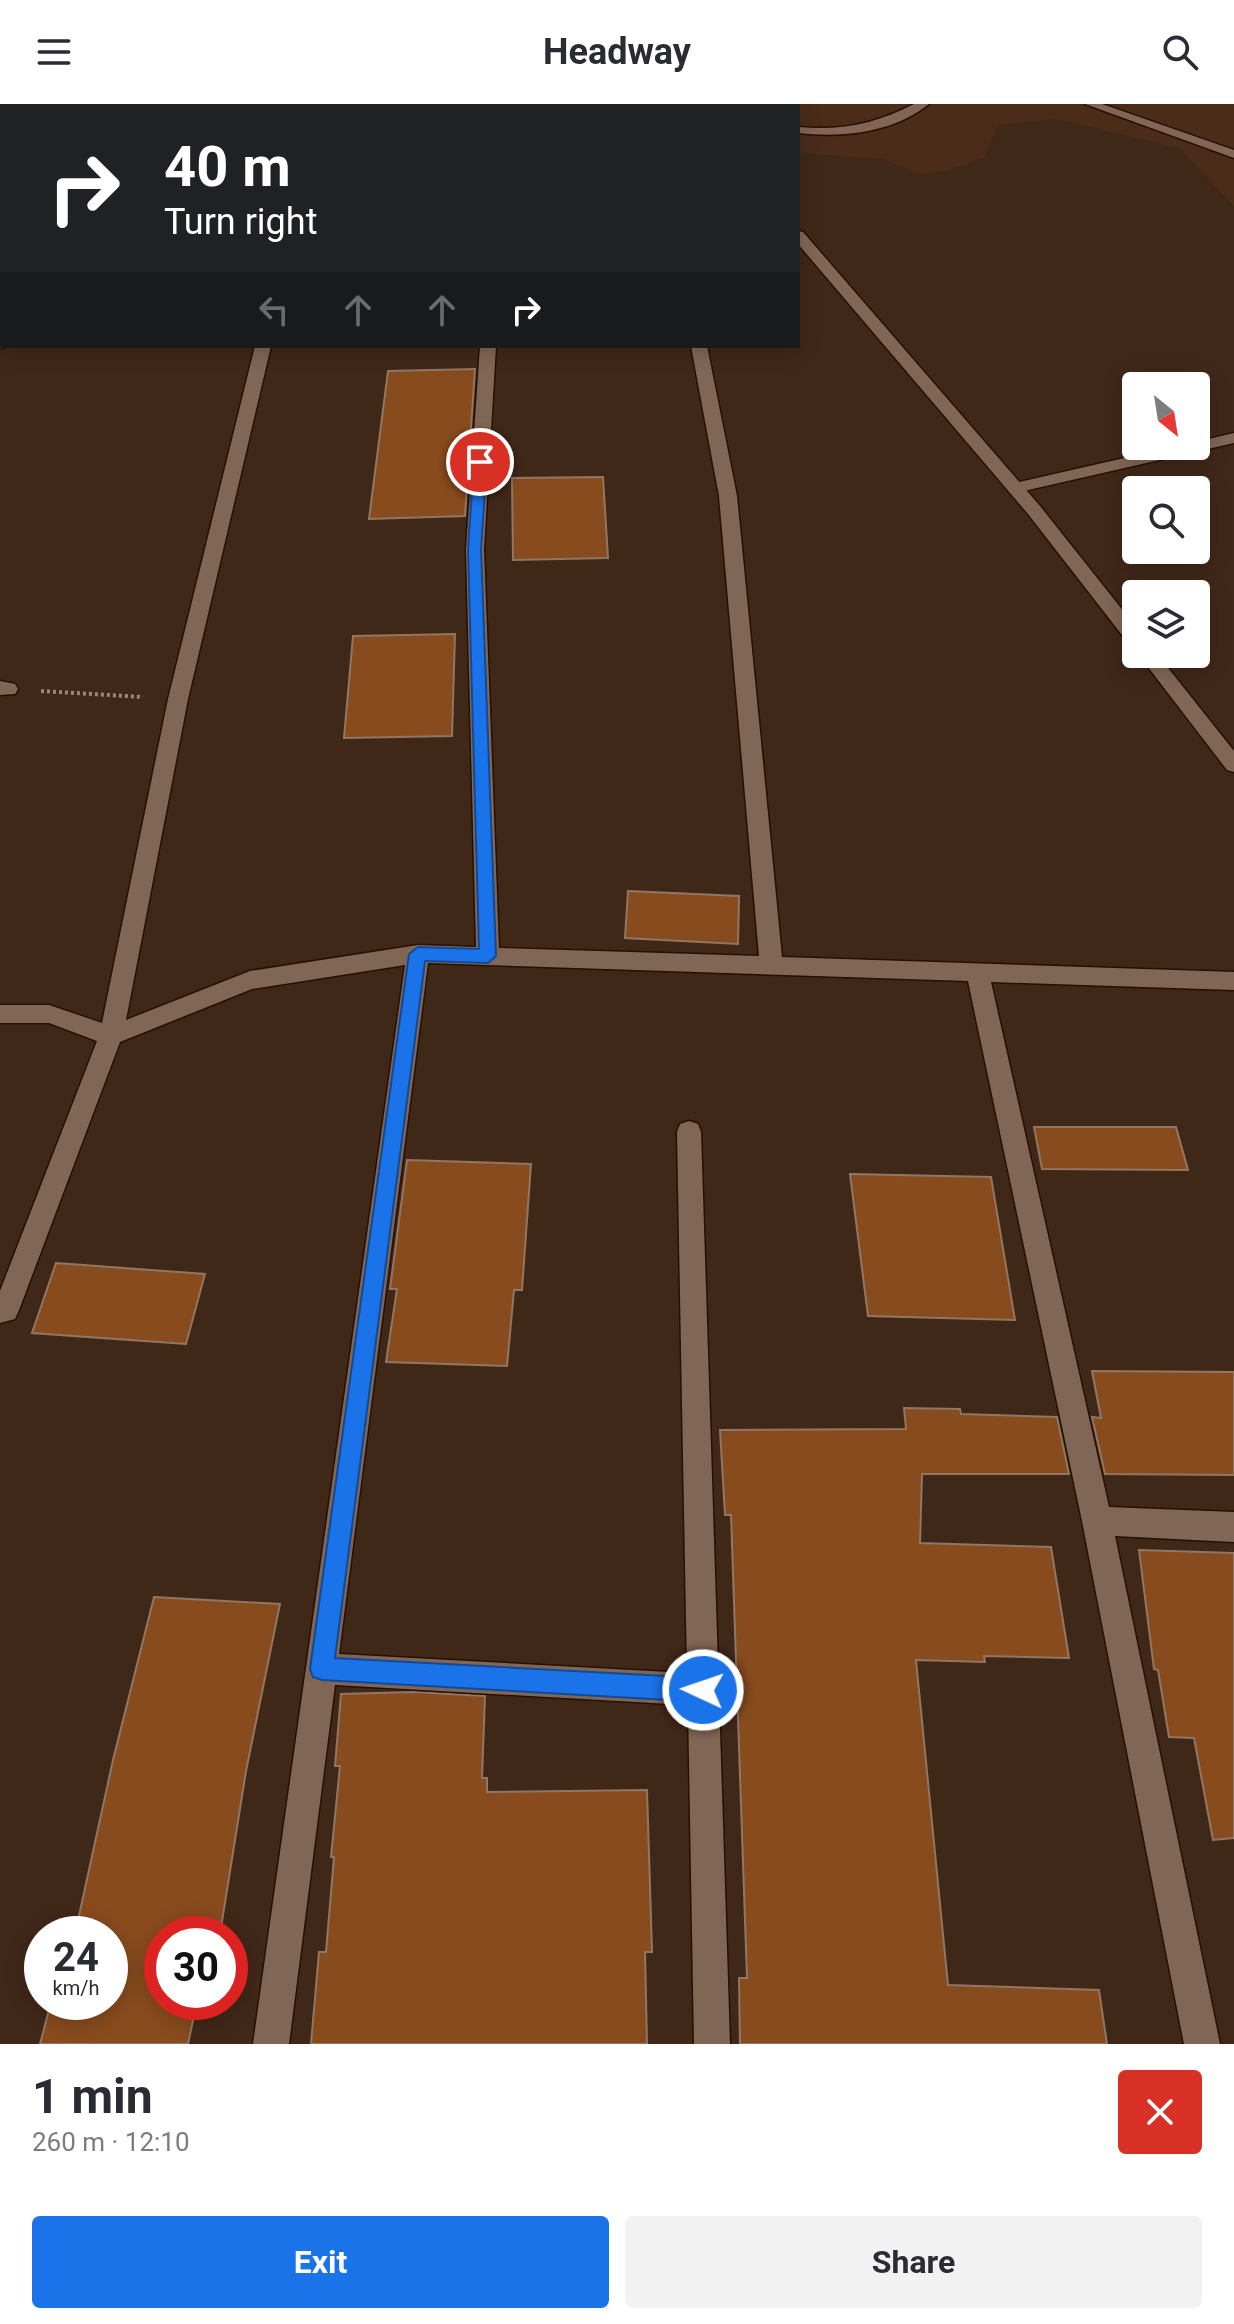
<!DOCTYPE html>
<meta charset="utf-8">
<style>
body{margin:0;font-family:Roboto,sans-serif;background:#f2f2f3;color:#2b2b33;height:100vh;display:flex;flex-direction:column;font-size:30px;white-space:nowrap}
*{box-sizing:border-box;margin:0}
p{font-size:26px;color:#7c7c81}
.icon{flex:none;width:44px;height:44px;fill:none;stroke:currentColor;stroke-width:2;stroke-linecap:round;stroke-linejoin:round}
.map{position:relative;height:1940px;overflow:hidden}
.side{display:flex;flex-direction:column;background:#fff;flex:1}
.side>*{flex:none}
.guide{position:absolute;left:0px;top:0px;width:800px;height:244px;box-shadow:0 4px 20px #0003;background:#202124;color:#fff;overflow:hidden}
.needle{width:52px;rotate:150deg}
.fabs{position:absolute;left:1122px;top:268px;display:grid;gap:16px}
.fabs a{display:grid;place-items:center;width:88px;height:88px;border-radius:8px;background:#fff;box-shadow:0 4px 20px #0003;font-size:40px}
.speed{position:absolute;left:24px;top:1812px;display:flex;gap:16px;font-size:40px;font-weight:700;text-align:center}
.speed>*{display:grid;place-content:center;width:104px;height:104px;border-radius:50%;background:#fff;box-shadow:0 4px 20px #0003;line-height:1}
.speed small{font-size:20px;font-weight:400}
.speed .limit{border:12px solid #d22;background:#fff;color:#111}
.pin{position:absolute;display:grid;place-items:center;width:68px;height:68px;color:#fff;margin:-34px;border:4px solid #fff;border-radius:50%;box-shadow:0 2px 8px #0007}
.me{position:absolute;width:88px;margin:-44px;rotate:273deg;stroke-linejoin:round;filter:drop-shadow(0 0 6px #0008)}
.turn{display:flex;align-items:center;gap:28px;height:168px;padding:0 32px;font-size:36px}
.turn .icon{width:104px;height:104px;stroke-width:2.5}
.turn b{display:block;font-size:56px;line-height:68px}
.lanes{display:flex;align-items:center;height:76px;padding:0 32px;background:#0003;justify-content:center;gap:40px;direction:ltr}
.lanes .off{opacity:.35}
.round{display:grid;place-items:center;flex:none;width:84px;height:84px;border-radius:8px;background:#f2f2f3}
.headline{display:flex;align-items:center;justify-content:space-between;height:136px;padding:0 32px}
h1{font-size:48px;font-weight:700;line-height:60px}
.button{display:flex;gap:16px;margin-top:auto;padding:16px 32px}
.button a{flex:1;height:92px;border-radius:8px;background:#1a73e8;color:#fff;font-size:32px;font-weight:700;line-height:92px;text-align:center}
.button a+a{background:#f2f2f3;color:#2b2b33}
header{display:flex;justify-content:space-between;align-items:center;height:104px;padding:0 32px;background:#fff;font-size:36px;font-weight:700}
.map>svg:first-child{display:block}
.built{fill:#4a2c18}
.building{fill:#884b1e;stroke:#927664;stroke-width:2}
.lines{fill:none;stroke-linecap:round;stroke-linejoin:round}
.lane-casing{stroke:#261003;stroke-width:3}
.street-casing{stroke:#261003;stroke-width:3}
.secondary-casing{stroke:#261003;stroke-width:3}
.path{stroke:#9a867a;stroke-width:4;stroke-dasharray:3 3;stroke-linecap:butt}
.lane{fill:#826655;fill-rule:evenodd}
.street{fill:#826655;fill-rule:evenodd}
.secondary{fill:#826655;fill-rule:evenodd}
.route{fill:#1a73e8;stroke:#114b97;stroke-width:2}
</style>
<header><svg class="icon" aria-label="menu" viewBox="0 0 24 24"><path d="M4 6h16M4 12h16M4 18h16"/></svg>Headway<svg class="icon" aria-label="search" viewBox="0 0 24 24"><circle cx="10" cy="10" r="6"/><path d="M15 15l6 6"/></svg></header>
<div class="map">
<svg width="1234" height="1940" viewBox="0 0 1234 1940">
<rect width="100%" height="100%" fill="#402819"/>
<!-- built -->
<path class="built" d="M670,0H1234V102L1179,44L1055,15L999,21L983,54L947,67L916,70L885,55L798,49V2Z"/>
<!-- building -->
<g class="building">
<path d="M475,265L465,412L369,415L388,267Z"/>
<path d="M603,373L608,454L513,456L512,374Z"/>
<path d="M455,530L452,632L344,634L353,532Z"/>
<path d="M628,787L739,792L738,840L625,834Z"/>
<path d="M1034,1023H1176L1188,1066L1042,1065Z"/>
<path d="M407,1056L531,1060L522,1186H514L507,1262L386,1258L397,1185H390Z"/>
<path d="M850,1070L991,1073L1015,1216L868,1212Z"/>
<path d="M56,1159L205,1170L186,1240L32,1229Z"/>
<path d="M1092,1267L1234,1268V1371L1105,1370L1092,1313L1101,1314Z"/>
<path d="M904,1304L960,1305L961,1310L1057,1313L1069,1370H922L920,1439L1051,1443L1069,1554L984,1552L985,1558L916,1556L948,1881L1099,1886L1107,1940H740L739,1874H747L731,1411H725L720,1326L906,1325Z"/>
<path d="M1139,1446L1234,1449V1734L1213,1736L1194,1634L1169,1633L1158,1566L1154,1565Z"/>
<path d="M154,1493L280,1500L246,1667L220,1830H162V1898H197L188,1940H40L51,1898H110V1830H75L113,1656Z"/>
<path d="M414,1588L485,1592L482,1674H487V1688L647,1686L652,1848H645L647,1940H311L319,1848H326L334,1753H331L340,1662H335L341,1590Z"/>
</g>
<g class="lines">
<defs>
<g id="lane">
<path d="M712,0H725L727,2H714Z"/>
<path d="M914,0H929C893,29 842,34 798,29V23C842,27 875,20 914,0Z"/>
<path d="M1085,0H1102L1234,46V54Z"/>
</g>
<g id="street">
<rect x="0" y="203" width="2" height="8"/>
<path d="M2,231V242H6L0,245Z"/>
<path d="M255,242H271L188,595L126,916L250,867L418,841L476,843L466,445L480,242H496L484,445L499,844L759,852L719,392L691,242H707L737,392L782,853L1234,868V886L991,878L1109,1403L1234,1408V1438L1115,1432L1220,1940H1184L1082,1417L968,877L428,859L339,1550L687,1569L677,1028L680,1020L689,1017L698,1020L701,1028L730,1940H694L688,1601L335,1581L289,1940H253L405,861L252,885L120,938L19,1206L15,1215L0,1219V1187L97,937L49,919H0V901H49L102,919L168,595Z"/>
<path d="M1234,329V339L1015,389L1007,384L1015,379L1177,342H1196V338Z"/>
<path d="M0,577L15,580L18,585L15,590L0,591Z"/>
</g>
<g id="secondary">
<path d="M620,0H635L636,2H621Z"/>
<path d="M798,127L803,128L1040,402L1136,523V542L1129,540L1028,410L798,140Z"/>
<path d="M1138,550H1157L1234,647V668L1227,666Z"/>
</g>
</defs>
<!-- lane casing -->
<use href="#lane" class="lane-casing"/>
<!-- street casing -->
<use href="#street" class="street-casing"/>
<!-- secondary casing -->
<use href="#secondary" class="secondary-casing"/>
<!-- path -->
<path class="path" d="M41,587L143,593"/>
<!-- lane -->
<use href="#lane" class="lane"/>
<!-- street -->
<use href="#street" class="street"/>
<!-- secondary -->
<use href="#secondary" class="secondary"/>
</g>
<!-- route -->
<path class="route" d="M480,354L487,358L481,445L496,852L488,859L425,857L335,1554L703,1574L712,1578L715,1586L712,1594L703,1598L322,1576L313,1573L310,1565L409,850L418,843L479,845L468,445L474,358Z"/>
</svg>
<div class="fabs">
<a><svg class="needle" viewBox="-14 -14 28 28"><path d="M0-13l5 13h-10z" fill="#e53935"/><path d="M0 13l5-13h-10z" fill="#7c7c81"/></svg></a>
<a><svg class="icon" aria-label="search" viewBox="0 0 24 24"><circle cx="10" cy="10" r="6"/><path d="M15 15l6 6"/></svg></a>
<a><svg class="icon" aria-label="layers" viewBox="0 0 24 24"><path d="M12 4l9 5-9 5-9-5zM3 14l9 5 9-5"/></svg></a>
</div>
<div class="speed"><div>24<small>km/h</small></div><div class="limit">30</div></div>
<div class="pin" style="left:480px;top:358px;background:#d93025"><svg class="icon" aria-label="arrive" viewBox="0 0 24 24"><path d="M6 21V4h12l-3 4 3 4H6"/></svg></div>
<svg class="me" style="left:703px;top:1586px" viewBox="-20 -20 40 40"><circle r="17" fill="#1a73e8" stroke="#fff" stroke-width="3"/><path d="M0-11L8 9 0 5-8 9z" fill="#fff"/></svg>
<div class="guide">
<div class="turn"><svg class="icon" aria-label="right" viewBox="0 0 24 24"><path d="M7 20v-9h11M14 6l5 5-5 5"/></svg><div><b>40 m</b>Turn right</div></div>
<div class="lanes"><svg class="icon off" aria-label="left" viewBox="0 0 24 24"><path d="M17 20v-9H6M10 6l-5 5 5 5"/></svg><svg class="icon off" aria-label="ahead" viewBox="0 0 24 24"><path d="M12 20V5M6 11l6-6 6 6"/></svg><svg class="icon off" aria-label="ahead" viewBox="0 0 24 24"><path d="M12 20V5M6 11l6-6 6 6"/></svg><svg class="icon" aria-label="right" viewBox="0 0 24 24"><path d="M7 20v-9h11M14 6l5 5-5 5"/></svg></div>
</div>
</div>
<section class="side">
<div class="headline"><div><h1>1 min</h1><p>260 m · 12:10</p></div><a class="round" style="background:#d93025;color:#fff"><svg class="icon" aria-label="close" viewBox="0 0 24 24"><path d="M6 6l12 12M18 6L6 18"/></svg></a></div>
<div class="button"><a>Exit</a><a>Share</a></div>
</section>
